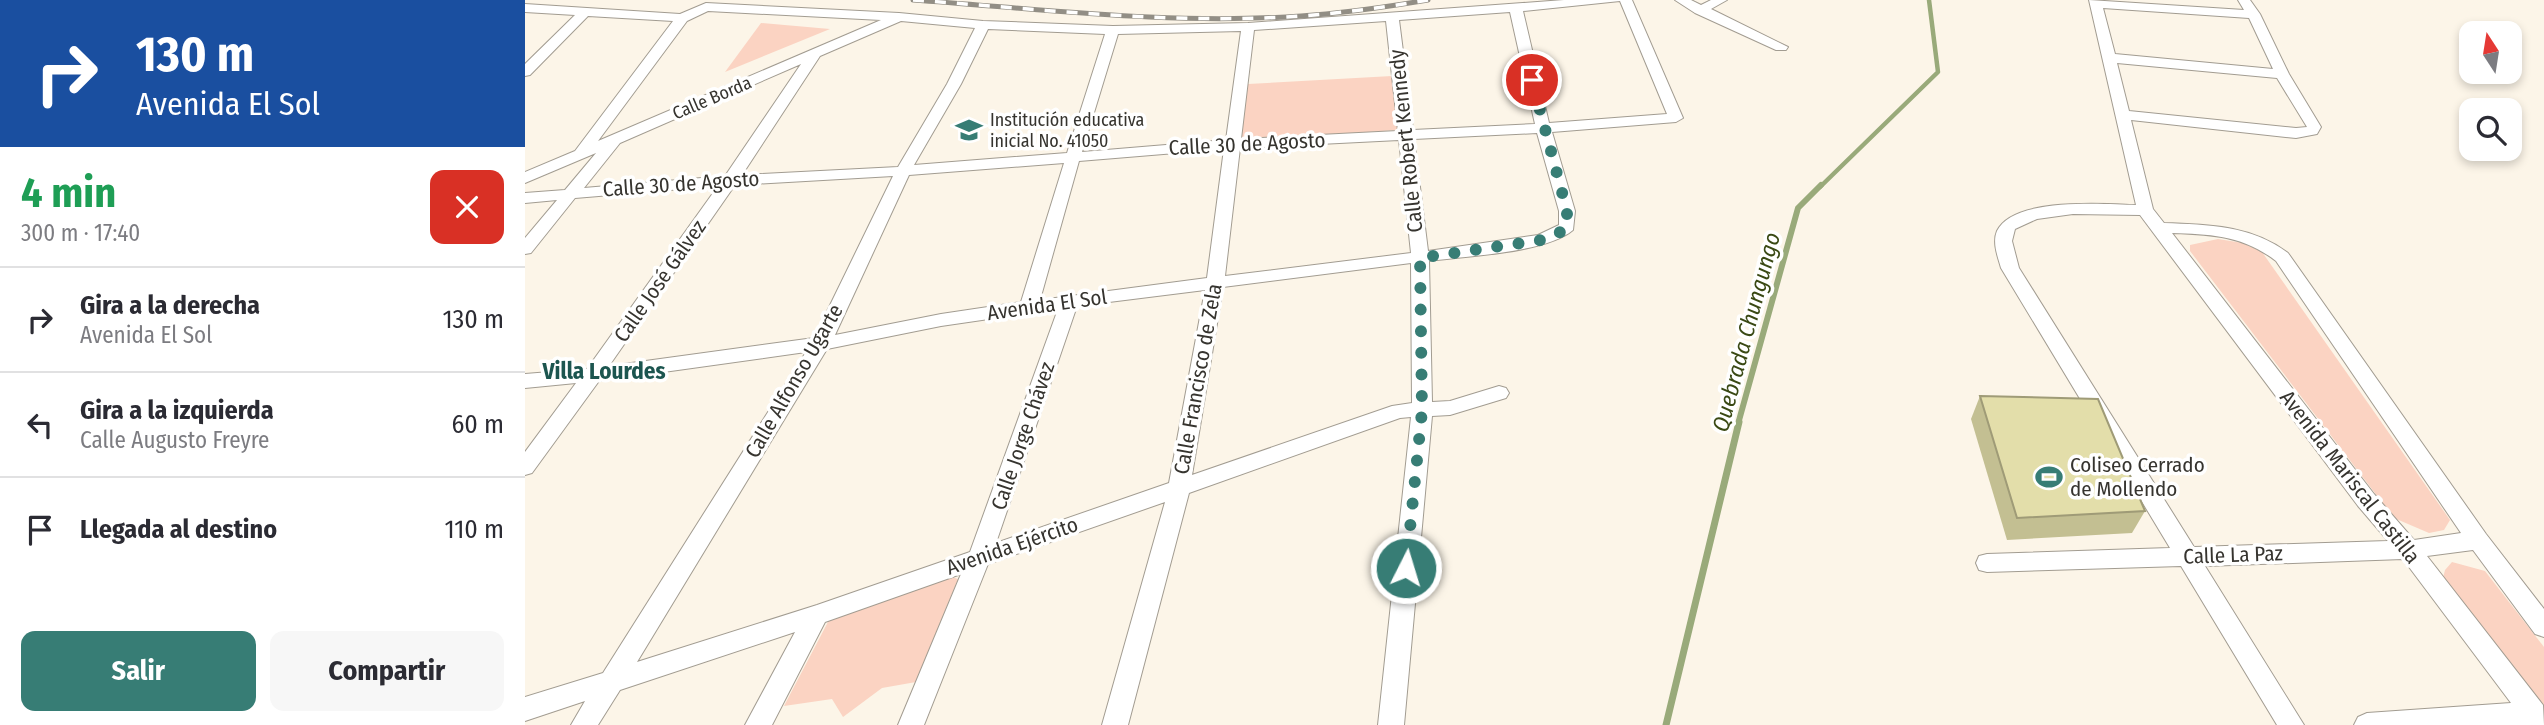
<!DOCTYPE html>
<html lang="es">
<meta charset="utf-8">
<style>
body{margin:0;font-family:"Fira Sans Condensed",sans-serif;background:#f7f7f7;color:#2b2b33;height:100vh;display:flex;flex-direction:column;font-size:26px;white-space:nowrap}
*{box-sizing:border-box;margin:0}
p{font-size:23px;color:#7c7c81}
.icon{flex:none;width:38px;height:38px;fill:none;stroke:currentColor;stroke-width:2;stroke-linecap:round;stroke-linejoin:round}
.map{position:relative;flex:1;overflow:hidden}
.sheet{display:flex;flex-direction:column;background:#fff;width:525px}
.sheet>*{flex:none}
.guide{background:#1a4fa0;color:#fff;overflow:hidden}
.needle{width:46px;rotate:348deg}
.fabs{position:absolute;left:1934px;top:21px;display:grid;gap:14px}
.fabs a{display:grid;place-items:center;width:63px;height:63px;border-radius:14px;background:#fff;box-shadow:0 4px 10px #0003;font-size:35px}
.pin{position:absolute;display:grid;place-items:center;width:60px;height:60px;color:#fff;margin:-30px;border:4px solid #fff;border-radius:50%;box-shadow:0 2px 7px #0007}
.me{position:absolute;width:77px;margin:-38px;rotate:5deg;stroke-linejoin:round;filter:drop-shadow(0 0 5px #0008)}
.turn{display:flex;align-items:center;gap:24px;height:147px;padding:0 21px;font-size:32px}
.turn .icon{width:91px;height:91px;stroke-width:2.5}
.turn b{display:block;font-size:49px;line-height:60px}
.round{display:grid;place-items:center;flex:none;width:74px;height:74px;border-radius:14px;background:#f7f7f7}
.headline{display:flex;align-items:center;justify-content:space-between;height:119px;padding:0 21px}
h1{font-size:42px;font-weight:700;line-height:52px;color:#1e9e55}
.primary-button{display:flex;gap:14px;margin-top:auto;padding:14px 21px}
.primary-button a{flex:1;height:80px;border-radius:14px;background:#377d75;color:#fff;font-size:28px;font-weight:700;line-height:80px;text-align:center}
.primary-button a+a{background:#f7f7f7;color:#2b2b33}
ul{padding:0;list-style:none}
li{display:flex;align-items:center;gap:21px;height:105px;padding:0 21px;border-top:2px solid #e1e1e2}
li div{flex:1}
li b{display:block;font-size:26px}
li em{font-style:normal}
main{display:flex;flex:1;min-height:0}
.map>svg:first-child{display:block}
.green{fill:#fbd3c2}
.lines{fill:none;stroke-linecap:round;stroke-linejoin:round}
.stream-far2{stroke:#99aa7a;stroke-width:4.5}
.stream-far1{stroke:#99aa7a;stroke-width:6}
.stream{stroke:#99aa7a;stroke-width:7}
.minor-casing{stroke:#a29c91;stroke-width:2}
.minor{fill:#fff;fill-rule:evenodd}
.rail-casing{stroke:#928e85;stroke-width:5}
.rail{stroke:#fff;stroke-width:3.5;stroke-dasharray:11;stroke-linecap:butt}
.wall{fill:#c3bf92}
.building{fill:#e3deaa;stroke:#9f9b77;stroke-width:2}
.route{stroke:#377d75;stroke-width:12;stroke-dasharray:0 21.6}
.labels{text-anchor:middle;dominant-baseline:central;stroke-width:7;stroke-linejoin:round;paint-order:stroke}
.far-street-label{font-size:18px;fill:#36342f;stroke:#fff}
.far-poi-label{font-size:18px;fill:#36342f;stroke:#fff;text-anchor:start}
.street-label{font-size:21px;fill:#36342f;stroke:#fff}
.poi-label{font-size:21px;fill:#36342f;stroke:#fff;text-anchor:start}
.water-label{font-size:23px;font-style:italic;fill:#3a4914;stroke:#fff}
.neighbourhood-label{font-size:23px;font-weight:bold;fill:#1c554f;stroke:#fff}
</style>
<main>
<section class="sheet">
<div class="guide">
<div class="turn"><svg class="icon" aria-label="right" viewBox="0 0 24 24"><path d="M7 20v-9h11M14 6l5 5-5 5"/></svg><div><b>130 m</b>Avenida El Sol</div></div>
</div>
<div class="headline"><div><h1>4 min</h1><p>300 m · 17:40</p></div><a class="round" style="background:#d93025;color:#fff"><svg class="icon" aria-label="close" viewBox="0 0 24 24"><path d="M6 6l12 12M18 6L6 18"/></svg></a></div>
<ul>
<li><svg class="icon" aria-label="right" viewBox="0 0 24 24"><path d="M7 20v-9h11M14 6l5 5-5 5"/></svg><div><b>Gira a la derecha</b><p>Avenida El Sol</p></div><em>130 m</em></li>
<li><svg class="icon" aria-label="left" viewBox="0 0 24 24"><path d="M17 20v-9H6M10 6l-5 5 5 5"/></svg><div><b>Gira a la izquierda</b><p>Calle Augusto Freyre</p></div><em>60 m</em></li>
<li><svg class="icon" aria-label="arrive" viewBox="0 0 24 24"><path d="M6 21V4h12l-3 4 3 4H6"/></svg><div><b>Llegada al destino</b></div><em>110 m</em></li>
</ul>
<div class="primary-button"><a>Salir</a><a>Compartir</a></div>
</section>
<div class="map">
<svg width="2019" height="725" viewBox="0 0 2019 725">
<rect width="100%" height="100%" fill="#fcf5e8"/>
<!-- green -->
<g class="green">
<path d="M236,23L305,29L200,72Z"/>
<path d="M867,76L873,130L714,141L723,84Z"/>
<path d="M1693,239L1718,243L1737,252L1925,520L1919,530L1904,533L1869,518L1665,251V245Z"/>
<path d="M1927,562L1960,571L2019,647V707L1918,578L1920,570Z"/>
<path d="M424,576L433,579L391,682L357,688L318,717L307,699L259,706L304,620Z"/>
</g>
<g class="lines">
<!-- stream-far2 -->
<path class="stream-far2" d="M1295,187L1413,72L1404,0"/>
<!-- stream-far1 -->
<path class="stream-far1" d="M1213,424L1273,208L1296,185"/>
<!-- stream -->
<path class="stream" d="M1141,725L1214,422"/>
<defs>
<g id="minor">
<path d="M1039,0H1107L1158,118L1151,122L1027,132L1050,211L1048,230C1021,253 941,256 904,261L907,402L925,401L974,386L981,388L984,393L981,398L925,415L907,416L879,725H853L886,417L875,418L664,493L603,725H577L640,502L463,564L399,725H373L436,574L300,622L247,725H220L270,632L95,690L73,725H46L60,701L0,721V697L78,673L281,352L74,381L7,473L0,475V452L51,383L0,388V374L62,369L193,186L50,198L6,253L0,254V238L32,200L0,203V193L40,190L71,153L0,183V172L50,151L148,21L63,16L5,75L0,76V64L50,15L0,12V4L155,14L181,3L374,13L458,21L588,26L723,23ZM1095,1L1142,114L1024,123L998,11ZM183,11L356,20L73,141L162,21ZM985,12L1010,124L888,130L874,20ZM376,21L450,28L422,84L373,167L217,175L295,56ZM861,21L873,131L716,139L729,30ZM463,29L580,34L542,153L389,165L436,84ZM716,31L701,140L557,152L593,34ZM276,64L200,176L59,188L95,143ZM1012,133L1034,211V225L1013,235L903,251L889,139ZM874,140L886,253L700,276L715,148ZM699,149L682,278L515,300L554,161ZM539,163L496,302L416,314L310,335L384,175ZM368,176L289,338L84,366L210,185ZM886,263L887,403L867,406L667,475L698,287ZM680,290L644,483L471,543L552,306ZM533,309L445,552L292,605L112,662L302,349L416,326Z"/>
<path d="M1150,0H1166L1176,5L1186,0H1202L1186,9L1263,47L1261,50H1251L1170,13Z"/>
<path d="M1564,0L1719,10L1713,0H1725L1735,14L1764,74L1796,127L1792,134L1771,138L1606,120L1628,209L1639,223C1684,225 1726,225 1763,253L1961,534L2019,609V637L2010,634L1948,550L1902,556L2018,705L2019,725H1829L1833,717L1842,713L1986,703L1878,559L1680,566L1779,725H1752L1656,566L1462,572L1454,570L1451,563L1454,556L1462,554L1645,548L1476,268C1473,257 1467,243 1472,231C1488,197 1578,204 1611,205ZM1578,8L1724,18L1748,69L1590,54ZM1592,63L1752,78L1782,127L1771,128L1604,111ZM1548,214L1615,215L1833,506L1863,541L1669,547L1494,268L1487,241L1490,229L1512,219ZM1647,233C1686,234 1719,236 1751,261L1936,533L1889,540L1849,494Z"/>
</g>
</defs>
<!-- minor casing -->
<use href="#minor" class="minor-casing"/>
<!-- minor -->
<use href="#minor" class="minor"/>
<defs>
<path id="rail" d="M388,0C517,9 647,25 776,16C819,13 861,7 903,0"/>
</defs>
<!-- rail casing -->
<use href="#rail" class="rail-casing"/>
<!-- rail -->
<use href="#rail" class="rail"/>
</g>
<!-- wall -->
<path class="wall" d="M1455,396L1620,511L1607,533L1482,540L1446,419Z"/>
<!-- building -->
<path class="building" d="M1455,396L1573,399L1620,511L1492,518Z"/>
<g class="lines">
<!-- route -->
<path class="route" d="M881,568L897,411L895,258L1017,240L1034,233L1042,226V211L1007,80"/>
</g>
<!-- icons -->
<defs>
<symbol id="school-bare" viewBox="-9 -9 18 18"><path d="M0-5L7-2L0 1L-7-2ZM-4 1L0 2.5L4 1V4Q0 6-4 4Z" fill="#377d75" stroke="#fff" stroke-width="2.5" paint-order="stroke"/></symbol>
<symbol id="stadium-bare" viewBox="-9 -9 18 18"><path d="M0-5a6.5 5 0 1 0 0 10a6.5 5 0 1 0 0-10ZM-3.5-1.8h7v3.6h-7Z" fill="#377d75" stroke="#fff" stroke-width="2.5" paint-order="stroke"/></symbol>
</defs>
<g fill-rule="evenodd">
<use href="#school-bare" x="425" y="111" width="38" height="38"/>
<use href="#stadium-bare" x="1505" y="458" width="38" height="38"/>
</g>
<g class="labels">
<!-- far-street labels -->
<g class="far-street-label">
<text transform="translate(187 98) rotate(-23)">Calle Borda</text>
</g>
<!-- far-poi labels -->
<g class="far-poi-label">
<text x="465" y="120">Institución educativa<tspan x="465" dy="21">inicial No. 41050</tspan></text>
</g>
<!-- street labels -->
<g class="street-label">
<text transform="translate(881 141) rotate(-96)">Calle Robert Kennedy</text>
<text transform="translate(722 144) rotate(-3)">Calle 30 de Agosto</text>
<text transform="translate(156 184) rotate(-4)">Calle 30 de Agosto</text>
<text transform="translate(135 281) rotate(-55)">Calle José Gálvez</text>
<text transform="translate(522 305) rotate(-8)">Avenida El Sol</text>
<text transform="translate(673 379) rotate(-80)">Calle Francisco de Zela</text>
<text transform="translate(269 381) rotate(-60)">Calle Alfonso Ugarte</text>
<text transform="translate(498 436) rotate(-71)">Calle Jorge Chávez</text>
<text transform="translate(1825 477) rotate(52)">Avenida Mariscal Castilla</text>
<text transform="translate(487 546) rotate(-19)">Avenida Ejército</text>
<text transform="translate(1708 555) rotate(-2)">Calle La Paz</text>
</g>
<!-- poi labels -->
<g class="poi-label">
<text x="1545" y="465">Coliseo Cerrado<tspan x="1545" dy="24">de Mollendo</tspan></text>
</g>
<!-- water labels -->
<g class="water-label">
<text transform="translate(1221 332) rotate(-75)">Quebrada Chungungo</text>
</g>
<!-- neighbourhood labels -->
<g class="neighbourhood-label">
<text x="79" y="371">Villa Lourdes</text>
</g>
</g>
</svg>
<div class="fabs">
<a><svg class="needle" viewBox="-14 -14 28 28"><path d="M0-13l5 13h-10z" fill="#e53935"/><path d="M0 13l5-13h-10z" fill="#7c7c81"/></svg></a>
<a><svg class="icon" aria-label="search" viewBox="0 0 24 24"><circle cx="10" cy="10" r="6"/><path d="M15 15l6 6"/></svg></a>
</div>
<div class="pin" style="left:1007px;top:80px;background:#d93025"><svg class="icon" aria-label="arrive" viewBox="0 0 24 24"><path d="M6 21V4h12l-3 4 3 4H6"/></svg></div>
<svg class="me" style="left:881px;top:568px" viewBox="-20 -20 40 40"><circle r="17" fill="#377d75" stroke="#fff" stroke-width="3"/><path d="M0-11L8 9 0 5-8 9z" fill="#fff"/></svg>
</div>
</main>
